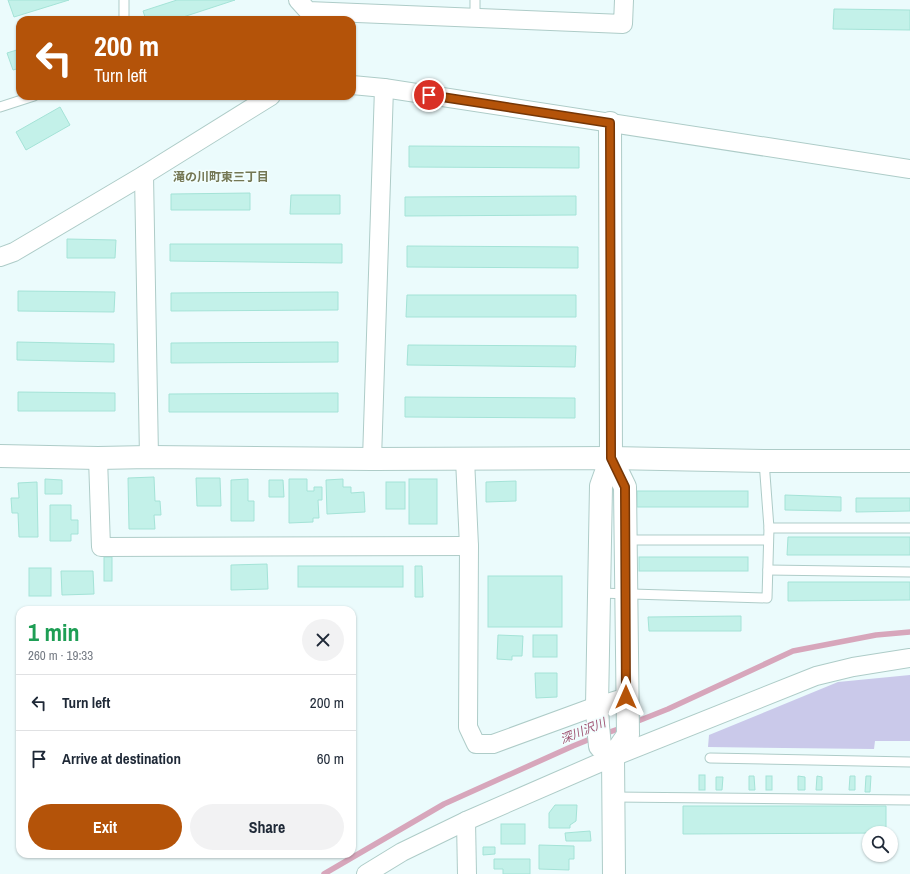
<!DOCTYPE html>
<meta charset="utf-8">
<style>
body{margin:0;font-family:"Archivo Narrow","Noto Sans JP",sans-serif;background:#f2f2f3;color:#1f2937;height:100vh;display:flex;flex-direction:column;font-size:15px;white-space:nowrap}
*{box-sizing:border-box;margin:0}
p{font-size:13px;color:#747a83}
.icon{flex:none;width:22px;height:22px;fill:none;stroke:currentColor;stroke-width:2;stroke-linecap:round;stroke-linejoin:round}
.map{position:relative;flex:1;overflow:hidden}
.panel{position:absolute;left:16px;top:606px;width:340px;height:252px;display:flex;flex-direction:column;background:#fff;border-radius:12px;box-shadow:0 1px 3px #0004}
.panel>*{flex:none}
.hud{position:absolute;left:16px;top:16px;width:340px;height:84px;border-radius:12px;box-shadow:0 1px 3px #0004;background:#b45309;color:#fff;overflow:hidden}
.controls{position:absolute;left:862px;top:826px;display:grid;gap:8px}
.controls a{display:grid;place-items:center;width:36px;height:36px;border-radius:50%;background:#fff;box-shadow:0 1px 3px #0004;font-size:20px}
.pin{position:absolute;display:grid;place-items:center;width:34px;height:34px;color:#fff;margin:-17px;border:2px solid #fff;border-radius:50%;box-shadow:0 1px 4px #0007}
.me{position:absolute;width:44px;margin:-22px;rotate:0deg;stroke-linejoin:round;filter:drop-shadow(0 0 3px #0008)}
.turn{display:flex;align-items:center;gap:14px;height:84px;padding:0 12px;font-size:18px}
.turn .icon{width:52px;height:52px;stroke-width:2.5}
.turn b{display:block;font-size:28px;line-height:34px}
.round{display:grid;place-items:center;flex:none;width:42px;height:42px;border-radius:21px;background:#f2f2f3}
.headline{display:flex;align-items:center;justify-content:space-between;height:68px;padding:0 12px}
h1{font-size:24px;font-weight:700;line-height:30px;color:#1e9e55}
.primary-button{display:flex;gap:8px;margin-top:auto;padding:8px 12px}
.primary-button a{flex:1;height:46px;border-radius:24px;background:#b45309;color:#fff;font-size:16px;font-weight:700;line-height:46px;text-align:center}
.primary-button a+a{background:#f2f2f3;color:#1f2937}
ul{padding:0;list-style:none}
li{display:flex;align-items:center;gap:12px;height:56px;padding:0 12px;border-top:1px solid #e0e1e3}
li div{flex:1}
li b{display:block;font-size:15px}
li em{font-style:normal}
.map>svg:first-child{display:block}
.green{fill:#cac9ea}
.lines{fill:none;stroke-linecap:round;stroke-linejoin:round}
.stream{stroke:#d7a6bb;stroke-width:5.5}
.building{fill:#c3f1e9;stroke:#a4e3d7}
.service-casing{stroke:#aeccc8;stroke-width:11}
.minor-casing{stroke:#aeccc8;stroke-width:20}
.tertiary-casing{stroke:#aeccc8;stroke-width:24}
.service{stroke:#fff;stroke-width:9}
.minor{stroke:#fff;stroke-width:18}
.tertiary{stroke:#fff;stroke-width:22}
.route-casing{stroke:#753606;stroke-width:10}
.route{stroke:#b45309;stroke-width:7}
.labels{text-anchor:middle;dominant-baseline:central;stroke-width:3;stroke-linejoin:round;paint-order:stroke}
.neighbourhood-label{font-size:12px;font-weight:bold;fill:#747754;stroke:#f2fefe}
.water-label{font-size:12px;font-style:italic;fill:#9e5271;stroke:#f2fefe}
</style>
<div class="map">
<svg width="910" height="874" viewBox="0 0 910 874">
<rect width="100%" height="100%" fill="#ebfbfc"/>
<!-- green -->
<path class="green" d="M910,675V741H875L874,749L708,747L709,735L838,682Z"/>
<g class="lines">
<!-- stream -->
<g class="stream">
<path d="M633,723L668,709L793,651L876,635L910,632"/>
<path d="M604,734L624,727"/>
<path d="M324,874L444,804L573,746L595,737"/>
</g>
</g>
<!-- building -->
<g class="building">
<path d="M8,0H69L14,17Z"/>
<path d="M177,0H235L174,20H146L143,11Z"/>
<path d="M834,9L910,10V30L833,29Z"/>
<path d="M20,49V68L13,70L7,53Z"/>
<path d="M60,107L70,125L26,150L16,132Z"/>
<path d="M409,146L579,147V168L409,167Z"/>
<path d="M250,193V210H171V194Z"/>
<path d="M291,195H340V214H290Z"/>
<path d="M576,196V215L405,216V197Z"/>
<path d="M67,239L116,240L115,258H67Z"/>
<path d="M170,244H342V263L170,261Z"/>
<path d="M407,246L578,247V268L407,267Z"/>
<path d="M18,291L115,292L114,312L18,311Z"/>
<path d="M338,292V310L171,311V293Z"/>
<path d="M407,295H576V317H406Z"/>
<path d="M17,342L114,344V362L17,360Z"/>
<path d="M338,342V362L171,363V343Z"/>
<path d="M408,345L576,346L575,367L407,365Z"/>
<path d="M18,392L115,393V411H18Z"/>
<path d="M338,393V412H169V394Z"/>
<path d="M405,397L575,398V418L405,417Z"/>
<path d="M154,477L155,501H160L161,515H154L155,529H129L128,478Z"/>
<path d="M196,478H220L221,506H197Z"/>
<path d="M45,479L62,480V494H45Z"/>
<path d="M248,479V501H254V521H231V480Z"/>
<path d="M289,479H307V491H314V487H322V500H318L319,518H313V522L289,523Z"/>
<path d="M343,479V487H351V493L364,492L365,512L327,514L326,480Z"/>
<rect x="409" y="479" width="28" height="45"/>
<path d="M269,480H283L284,497H269Z"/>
<path d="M516,481V501L486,502V482Z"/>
<path d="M37,482L38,537H19L18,513H12L11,498H19L18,483Z"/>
<rect x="386" y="482" width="19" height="27"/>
<rect x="637" y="491" width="111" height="16"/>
<path d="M785,495L841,497V511L785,510Z"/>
<path d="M856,498H910V511L856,512Z"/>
<path d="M50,505H71V520H78V534H71V541H50Z"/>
<path d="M788,537H910V555H787Z"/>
<rect x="104" y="557" width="8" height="24"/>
<rect x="639" y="557" width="109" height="14"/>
<path d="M267,564L268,589L231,590V565Z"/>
<rect x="298" y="566" width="105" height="21"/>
<path d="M415,566H422L423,597H415Z"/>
<rect x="29" y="568" width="22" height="28"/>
<path d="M61,571H93L94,594L62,595Z"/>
<rect x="488" y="576" width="74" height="51"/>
<path d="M788,582H910V600L788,601Z"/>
<path d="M741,616V631H649L648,617Z"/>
<path d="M498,635L523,636L522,656H512V660L497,659Z"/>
<rect x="533" y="635" width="24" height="22"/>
<path d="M535,673H557V697L536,698Z"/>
<rect x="699" y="775" width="6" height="15"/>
<path d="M749,776H754L755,790H749Z"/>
<rect x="766" y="776" width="6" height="14"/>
<path d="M798,776L805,777V790H798Z"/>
<path d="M817,776L822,777V790H816Z"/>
<path d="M850,776H855V790H849Z"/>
<path d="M866,776H871L870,792H865Z"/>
<path d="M716,777H723L722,790H716Z"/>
<path d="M555,805H577L576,821L570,825V828H549V813Z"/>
<path d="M683,806H886V833L683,834Z"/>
<rect x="501" y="824" width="24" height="20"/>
<path d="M590,831L591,841H566L565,833Z"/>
<path d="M539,845L574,846V859H569V870L539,869Z"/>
<path d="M483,847H495V854L483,855Z"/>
<path d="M494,859H530V874H503V869H494Z"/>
</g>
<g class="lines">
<defs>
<g id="service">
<path d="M475,18V0"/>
<path d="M124,20V0"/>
<path d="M0,107L34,96"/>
<path d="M769,528H910"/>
<path d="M625,540H768"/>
<path d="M768,570L910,572"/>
<path d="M599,593L767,598L769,528L764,461"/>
<path d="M710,758L910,762"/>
<path d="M614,797L910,800"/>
</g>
<g id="minor">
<path d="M298,0L308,11L623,24L624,0"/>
<path d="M352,85L384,88L910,169"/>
<path d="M144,175L149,457"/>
<path d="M0,257L14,252L144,175L271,96"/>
<path d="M98,458L101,547L469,546"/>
<path d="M372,459L384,88"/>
<path d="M465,459L469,546L468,727L476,744H493L597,706L627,697"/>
<path d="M466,821L467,874"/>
<path d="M366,874L402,852L466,821L613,757L816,676L853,667L910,658"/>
</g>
<g id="tertiary">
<path d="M610,123L611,458L601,486L597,706L598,726L600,746L613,757"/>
<path d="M0,456L98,458L149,457L372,459L611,458L764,461H910"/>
<path d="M611,458L625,487L628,735L613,757L614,874"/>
</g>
</defs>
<!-- service casing -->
<use href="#service" class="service-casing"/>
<!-- minor casing -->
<use href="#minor" class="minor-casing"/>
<!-- tertiary casing -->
<use href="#tertiary" class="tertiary-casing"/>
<!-- service -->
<use href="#service" class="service"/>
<!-- minor -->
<use href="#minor" class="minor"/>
<!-- tertiary -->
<use href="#tertiary" class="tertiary"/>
</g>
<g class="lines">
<defs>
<path id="route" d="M429,95L610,123L611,458L625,487L626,697"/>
</defs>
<!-- route casing -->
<use href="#route" class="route-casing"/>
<!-- route -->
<use href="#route" class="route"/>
</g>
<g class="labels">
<!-- neighbourhood labels -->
<g class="neighbourhood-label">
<text x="221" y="177">滝の川町東三丁目</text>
</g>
<!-- water labels -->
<g class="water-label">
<text transform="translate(583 731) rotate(-22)">深川沢川</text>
</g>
</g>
</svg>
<div class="controls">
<a><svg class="icon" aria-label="search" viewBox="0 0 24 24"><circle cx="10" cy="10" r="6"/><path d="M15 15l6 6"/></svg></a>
</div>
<div class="pin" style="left:429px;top:95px;background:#d93025"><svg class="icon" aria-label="arrive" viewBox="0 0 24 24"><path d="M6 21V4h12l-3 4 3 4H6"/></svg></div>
<svg class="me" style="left:626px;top:697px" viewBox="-20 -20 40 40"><path d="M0-17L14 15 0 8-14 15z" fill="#b45309" stroke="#fff" stroke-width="4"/></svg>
<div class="hud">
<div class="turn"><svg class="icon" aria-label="left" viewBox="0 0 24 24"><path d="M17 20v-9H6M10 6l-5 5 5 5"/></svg><div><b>200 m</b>Turn left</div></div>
</div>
<section class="panel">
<div class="headline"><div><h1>1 min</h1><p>260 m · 19:33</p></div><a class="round"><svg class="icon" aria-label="close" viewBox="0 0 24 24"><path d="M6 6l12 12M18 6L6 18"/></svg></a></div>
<ul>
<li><svg class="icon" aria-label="left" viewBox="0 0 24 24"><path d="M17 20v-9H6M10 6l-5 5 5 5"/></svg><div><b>Turn left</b></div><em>200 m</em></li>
<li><svg class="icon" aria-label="arrive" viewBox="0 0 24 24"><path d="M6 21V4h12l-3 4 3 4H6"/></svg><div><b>Arrive at destination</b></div><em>60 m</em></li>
</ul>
<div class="primary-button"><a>Exit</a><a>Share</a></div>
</section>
</div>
